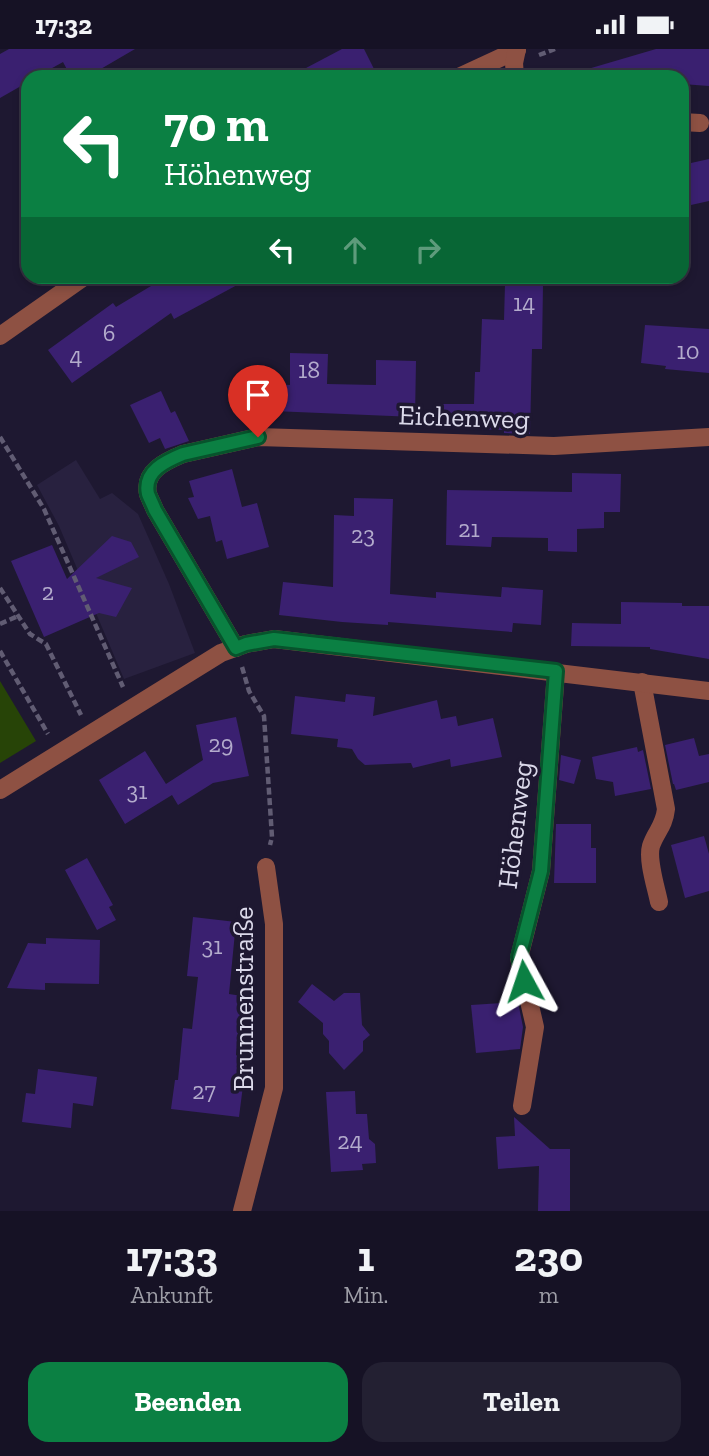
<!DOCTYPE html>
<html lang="de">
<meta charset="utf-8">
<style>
body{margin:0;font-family:"Zilla Slab",serif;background:#232032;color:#f1f3f6;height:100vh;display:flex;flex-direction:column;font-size:26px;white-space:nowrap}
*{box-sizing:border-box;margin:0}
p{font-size:23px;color:#9e9ea7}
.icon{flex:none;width:38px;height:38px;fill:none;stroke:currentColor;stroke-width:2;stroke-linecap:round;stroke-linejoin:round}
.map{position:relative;height:1162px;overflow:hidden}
.panel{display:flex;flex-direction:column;background:#161225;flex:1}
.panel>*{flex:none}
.guide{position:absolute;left:21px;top:21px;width:668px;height:214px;border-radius:21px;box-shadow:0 4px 10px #0003,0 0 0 2px #353242;background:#0b8043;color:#fff;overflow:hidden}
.pin{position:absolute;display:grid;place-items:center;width:60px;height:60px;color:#fff;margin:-72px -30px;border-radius:50% 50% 50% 0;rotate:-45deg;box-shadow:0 0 7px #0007}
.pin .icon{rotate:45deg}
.me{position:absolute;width:77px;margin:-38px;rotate:355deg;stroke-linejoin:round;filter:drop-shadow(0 0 5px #0008)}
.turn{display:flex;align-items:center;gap:24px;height:147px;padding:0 28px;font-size:32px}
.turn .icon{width:91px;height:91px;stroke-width:2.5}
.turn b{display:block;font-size:49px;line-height:60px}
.lanes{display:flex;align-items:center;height:66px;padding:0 28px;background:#0003;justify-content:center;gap:35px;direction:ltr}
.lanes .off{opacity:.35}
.eta{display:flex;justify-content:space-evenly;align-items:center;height:119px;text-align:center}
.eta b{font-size:42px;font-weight:700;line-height:49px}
.action{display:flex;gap:14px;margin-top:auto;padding:14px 28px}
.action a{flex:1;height:80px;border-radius:21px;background:#0b8043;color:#fff;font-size:28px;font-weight:700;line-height:80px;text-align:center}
.action a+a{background:#232032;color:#f1f3f6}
.status{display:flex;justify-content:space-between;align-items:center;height:49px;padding:0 35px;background:#161225;direction:ltr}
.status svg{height:19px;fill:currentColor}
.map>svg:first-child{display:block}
.built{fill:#28213f}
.green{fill:#274407}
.building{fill:#3a2070}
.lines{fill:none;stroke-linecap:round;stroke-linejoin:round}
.path{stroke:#615c73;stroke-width:4.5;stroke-dasharray:7 3.5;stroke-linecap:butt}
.minor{stroke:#8e5143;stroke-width:18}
.route-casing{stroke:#07532c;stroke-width:18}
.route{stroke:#0b8043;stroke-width:12}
.labels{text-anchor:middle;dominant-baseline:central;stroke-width:7;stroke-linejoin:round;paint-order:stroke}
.number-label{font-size:24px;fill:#b3abcc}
.street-label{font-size:28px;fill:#dbd9ea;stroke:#1e1831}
</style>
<div class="status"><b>17:32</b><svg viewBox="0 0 49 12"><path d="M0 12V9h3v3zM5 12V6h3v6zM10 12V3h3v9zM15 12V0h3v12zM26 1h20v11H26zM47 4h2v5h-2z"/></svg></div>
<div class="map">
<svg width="709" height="1162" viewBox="0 0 709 1162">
<rect width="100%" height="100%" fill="#1e1831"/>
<!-- built -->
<path class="built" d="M76,411L100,450L112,444L138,465L169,535L195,604L124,630L59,477L37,436Z"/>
<!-- green -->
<path class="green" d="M0,632L36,692L0,714Z"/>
<!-- building -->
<g class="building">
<path d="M9,0H135L99,21L103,28H71L63,13L36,28H28V33L0,49V5Z"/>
<path d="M342,0H364L378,28H289Z"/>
<path d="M656,0H709V37L682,35V28H582L581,22Z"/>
<path d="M709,110V152L682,158V116Z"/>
<path d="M166,228H252L174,270L171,264L72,334L48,301L113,254L116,258Z"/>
<path d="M505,235L543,236L542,300H532L530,385L504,384V381L440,379V355H474L475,323H480L482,270L504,271Z"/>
<path d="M645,276L709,280V324L665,320L666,317L641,314Z"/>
<path d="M290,304L328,305L327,335L376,336V311L416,312L415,368L273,362L274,335L290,336Z"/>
<path d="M161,342L171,364L175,362L189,392L165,400L160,389L149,394L130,356Z"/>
<path d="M232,420L242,458L257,454L269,498L227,510L222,491L216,493L210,467L198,470L188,449L194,448L189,432Z"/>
<path d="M572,424L621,425L620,463H604V479L577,480V503L548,502V489L492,488L491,498L446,496L447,441L572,443Z"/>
<path d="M354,449L393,450L390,545L436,549V543L501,548L502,538L543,541L541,576L513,574L512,583L388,573V576L342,573L279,566L283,533L333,538L334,466L354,467Z"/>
<path d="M112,487L131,493L139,508L96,529L132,539L116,568L99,564L44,588L11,512L52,496L67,530Z"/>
<path d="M621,553L682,554V557H709V610L650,600V598L571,597L572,574L621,575Z"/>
<path d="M346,645L375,648L373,667L437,651L441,670L456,667L458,677L493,669L502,708L451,718L450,710L413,719L411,714L365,716L358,710L352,700L337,698L338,690L291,685L295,647L345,653Z"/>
<path d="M236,668L249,727L213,734L178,756L172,746L125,775L99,731L145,702L166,735L203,711L196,676Z"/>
<path d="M694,689L699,707L709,705V733L676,741L674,735H673L665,696Z"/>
<path d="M637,698L638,703L643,701L651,740L615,747L613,733L596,730L592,708Z"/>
<path d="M561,706L581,711L574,735L559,731Z"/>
<path d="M556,775H591V799H596V834H554Z"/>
<path d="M704,787L709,805V842L685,849L671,796Z"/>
<path d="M87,809L113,856L109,858L116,871L97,881L65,821Z"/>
<path d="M193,868L236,873L229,945L242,947L236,1006L242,1007L241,1020L245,1021L239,1068L171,1060L175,1031H178L183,979L192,980L198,928L187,927Z"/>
<path d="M46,889L100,891L99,935L45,934V941L7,939L28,894L46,895Z"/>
<path d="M312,935L334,952L344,944H360L362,976L370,986L363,992V1002L344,1021L329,1004V992L323,985V974L298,953Z"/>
<path d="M518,953L523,978L520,1000L476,1004L471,956Z"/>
<path d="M38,1020L97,1028L93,1057L73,1054L71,1079L22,1073L26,1044L35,1045Z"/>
<path d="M355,1042L356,1065H367L369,1090L375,1095L376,1114L362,1115L363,1121L331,1123L326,1043Z"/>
<path d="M514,1068L550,1100H570V1162H538L539,1117L498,1120L496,1088L515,1087Z"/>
</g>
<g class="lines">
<!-- path -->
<g class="path">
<path d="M539,6L555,0"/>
<path d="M0,388L44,460L123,638"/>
<path d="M0,539L30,585L46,595L81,666"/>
<path d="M0,575L18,567"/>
<path d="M0,602L48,685"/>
<path d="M242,618L249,642L264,667L272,788L270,796"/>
</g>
<!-- minor -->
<g class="minor">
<path d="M459,28L517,1"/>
<path d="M515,28L514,14L517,0"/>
<path d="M682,73L700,74"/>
<path d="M0,287L84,228"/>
<path d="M236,599L155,461C153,456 150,450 148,445C143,422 166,412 183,405L258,388L554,397L709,388"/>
<path d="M642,633L666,760C664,778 656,782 651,797C647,811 656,838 659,853"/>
<path d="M0,741L221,604L246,595L274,590L709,642"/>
<path d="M522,1057L535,978L519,909L541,822L556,623"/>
<path d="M242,1162L274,1039V875L266,818"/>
</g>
</g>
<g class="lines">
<defs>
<path id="route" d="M258,388L183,405C166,412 143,422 148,445C150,450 153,456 155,461L236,599L246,595L274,590L556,622L541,822L519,908L524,932"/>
</defs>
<!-- route casing -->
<use href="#route" class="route-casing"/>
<!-- route -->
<use href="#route" class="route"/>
</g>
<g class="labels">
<!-- number labels -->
<g class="number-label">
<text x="524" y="253">14</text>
<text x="109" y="283">6</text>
<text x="688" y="301">10</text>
<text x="76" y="306">4</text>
<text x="309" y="320">18</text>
<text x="469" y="479">21</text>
<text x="363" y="485">23</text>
<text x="48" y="542">2</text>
<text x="221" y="694">29</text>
<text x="137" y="741">31</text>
<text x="212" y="896">31</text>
<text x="204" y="1041">27</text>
<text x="350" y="1091">24</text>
</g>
<!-- street labels -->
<g class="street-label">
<text transform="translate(464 368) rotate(2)">Eichenweg</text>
<text transform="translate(515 776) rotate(-83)">Höhenweg</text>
<text transform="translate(243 950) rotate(-90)">Brunnenstraße</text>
</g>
</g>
</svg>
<div class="pin" style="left:258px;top:388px;background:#d93025"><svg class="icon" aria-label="arrive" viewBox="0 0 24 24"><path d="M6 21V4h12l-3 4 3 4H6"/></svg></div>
<svg class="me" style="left:524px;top:932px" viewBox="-20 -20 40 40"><path d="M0-17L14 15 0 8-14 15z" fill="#0b8043" stroke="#fff" stroke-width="4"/></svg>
<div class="guide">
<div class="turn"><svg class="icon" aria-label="left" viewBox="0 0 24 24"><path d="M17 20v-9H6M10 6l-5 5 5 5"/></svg><div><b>70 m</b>Höhenweg</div></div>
<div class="lanes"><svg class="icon" aria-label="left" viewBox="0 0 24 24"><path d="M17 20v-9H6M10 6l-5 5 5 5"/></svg><svg class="icon off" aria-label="ahead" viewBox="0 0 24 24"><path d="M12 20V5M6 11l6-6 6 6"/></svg><svg class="icon off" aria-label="right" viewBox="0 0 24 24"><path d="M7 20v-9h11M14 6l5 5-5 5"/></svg></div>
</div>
</div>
<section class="panel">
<div class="eta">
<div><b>17:33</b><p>Ankunft</p></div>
<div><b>1</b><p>Min.</p></div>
<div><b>230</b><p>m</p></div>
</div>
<div class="action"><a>Beenden</a><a>Teilen</a></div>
</section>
